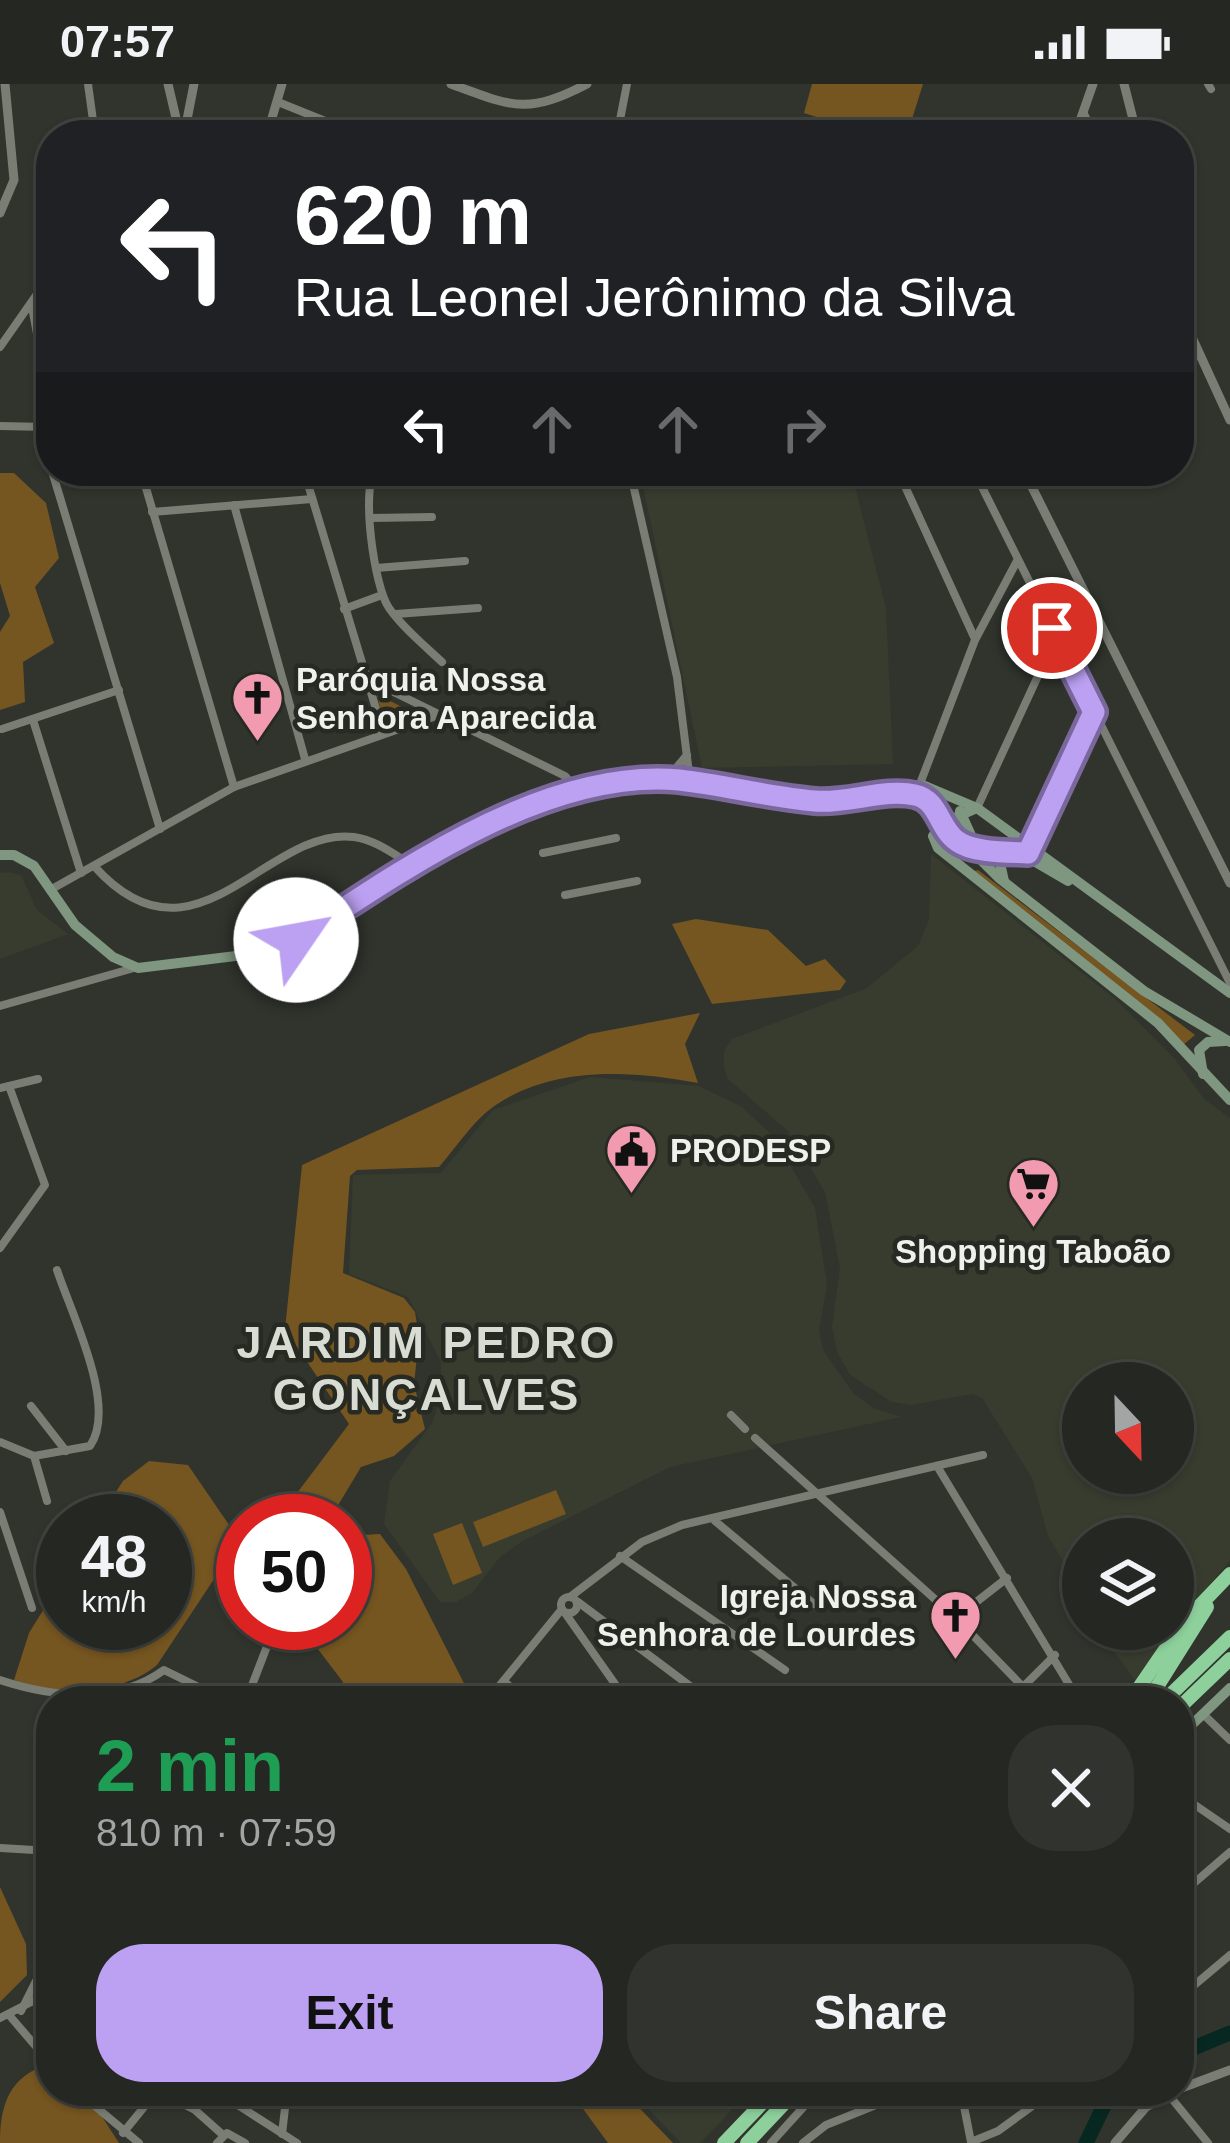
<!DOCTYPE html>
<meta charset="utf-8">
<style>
body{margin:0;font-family:Helvetica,sans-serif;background:#31332f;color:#f1f3f6;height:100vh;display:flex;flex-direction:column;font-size:45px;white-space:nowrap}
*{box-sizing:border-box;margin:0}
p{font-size:39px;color:#a3a5a5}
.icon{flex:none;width:66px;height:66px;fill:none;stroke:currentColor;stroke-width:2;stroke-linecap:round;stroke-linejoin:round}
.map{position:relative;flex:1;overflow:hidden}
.panel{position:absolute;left:36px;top:1602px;width:1158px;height:420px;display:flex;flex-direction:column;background:#252722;border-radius:48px;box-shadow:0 3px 9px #0004,0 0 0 3px #424440}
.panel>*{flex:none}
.guide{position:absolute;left:36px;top:36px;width:1158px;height:366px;border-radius:48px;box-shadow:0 3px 9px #0004,0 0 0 3px #424440;background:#202124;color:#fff;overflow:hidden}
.needle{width:78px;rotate:158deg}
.controls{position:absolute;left:1062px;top:1278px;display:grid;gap:24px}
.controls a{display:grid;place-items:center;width:132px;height:132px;border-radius:50%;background:#252722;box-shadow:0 3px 9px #0004,0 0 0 3px #424440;font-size:60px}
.speed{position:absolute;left:36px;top:1410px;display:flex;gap:24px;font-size:60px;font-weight:700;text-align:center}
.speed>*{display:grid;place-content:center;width:156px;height:156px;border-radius:50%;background:#252722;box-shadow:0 3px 9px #0004,0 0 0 3px #424440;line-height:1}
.speed small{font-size:30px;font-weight:400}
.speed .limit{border:18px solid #d22;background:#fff;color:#111}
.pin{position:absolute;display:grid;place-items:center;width:102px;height:102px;color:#fff;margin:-51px;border:6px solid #fff;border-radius:50%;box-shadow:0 3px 12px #0007}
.me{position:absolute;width:132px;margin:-66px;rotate:57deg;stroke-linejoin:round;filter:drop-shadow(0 0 9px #0008)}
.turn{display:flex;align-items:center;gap:42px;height:252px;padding:0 60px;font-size:54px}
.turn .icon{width:156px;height:156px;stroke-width:2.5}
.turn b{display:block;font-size:84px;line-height:102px}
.lanes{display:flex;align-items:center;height:114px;padding:0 60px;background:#0003;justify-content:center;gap:60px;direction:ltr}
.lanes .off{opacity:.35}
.round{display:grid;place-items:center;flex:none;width:126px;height:126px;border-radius:48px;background:#31332f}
.summary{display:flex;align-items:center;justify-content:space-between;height:204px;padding:0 60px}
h1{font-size:72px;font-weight:600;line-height:90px;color:#1e9e55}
.button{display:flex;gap:24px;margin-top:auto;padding:24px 60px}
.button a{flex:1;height:138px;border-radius:48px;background:#bca0f2;color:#111;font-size:48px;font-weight:600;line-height:138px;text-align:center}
.button a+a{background:#31332f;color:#f1f3f6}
.status{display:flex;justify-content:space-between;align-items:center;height:84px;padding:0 60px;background:#252722;direction:ltr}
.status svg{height:33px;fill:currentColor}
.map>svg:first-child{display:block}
.built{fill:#373c2f;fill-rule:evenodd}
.green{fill:#755520}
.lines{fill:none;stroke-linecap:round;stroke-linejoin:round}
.river{stroke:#062820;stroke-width:15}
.minor{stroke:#797d74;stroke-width:8}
.tertiary{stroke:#797d74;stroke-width:9}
.secondary{stroke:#7f9680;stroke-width:10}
.motorway{stroke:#8dd09c;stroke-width:14}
.route-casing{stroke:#7a689d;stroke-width:30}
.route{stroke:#bca0f2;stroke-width:21}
.labels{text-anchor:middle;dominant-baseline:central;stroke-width:9;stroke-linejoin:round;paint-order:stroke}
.poi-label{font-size:33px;font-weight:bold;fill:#eff1ec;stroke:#272a23;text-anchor:start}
.district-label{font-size:45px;font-weight:bold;letter-spacing:3px;fill:#d8dcd3;stroke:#272a23}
</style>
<div class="status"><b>07:57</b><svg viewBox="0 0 49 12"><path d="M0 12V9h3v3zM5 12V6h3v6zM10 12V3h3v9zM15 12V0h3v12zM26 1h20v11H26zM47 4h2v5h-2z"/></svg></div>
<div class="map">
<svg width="1230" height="2059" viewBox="0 0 1230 2059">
<rect width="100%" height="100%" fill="#31342d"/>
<!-- built -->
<g class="built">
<path d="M640,387H851L886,524L893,680L702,684Z"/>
<path d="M931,770L1114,914L1175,975L1204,1015L1230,1034V1477L1173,1542V1455H1083V1511L1048,1452L1032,1394L982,1314L972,1310L912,1321L892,1318L850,1291L837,1268L832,1243L840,1184L825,1108L788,1047L727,994L724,983V967L732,955L867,904L918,862L929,836ZM1083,1299H1173V1389H1083Z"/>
<path d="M9,788L21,791L37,826L68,850L0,875V789Z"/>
<path d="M590,993L699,1002L742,1023L774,1053L815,1124L827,1201L819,1246L823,1266L853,1309L873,1324L901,1333L670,1383L521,1458L500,1473L472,1509L456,1518H440L384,1440L390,1397L432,1339L441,1315V1278L408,1213L349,1190L353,1091L441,1089L493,1026Z"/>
<path d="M1098,1545H1171L1137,1599Z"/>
<path d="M631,2007H750L700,2059H681Z"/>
</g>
<!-- green -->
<g class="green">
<path d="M812,0H923L907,51H872L804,29Z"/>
<path d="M0,389H14L46,419L59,474L35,503L54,559L23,578L25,618L0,626V548L10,532L0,499Z"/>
<path d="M377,610L419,632L385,644Z"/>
<path d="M978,786L1195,951L1183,961L974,787Z"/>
<path d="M696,835L768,846L806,882L825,875L846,897L840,906L712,920L672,840Z"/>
<path d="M700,929L685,960L698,999C630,986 548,981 489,1026C470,1041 455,1065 439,1083L357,1086L350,1092L343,1189L404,1214L415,1228L419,1254L414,1300L425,1345L394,1372L361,1383L331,1433L350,1435L362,1451L380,1450L406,1485L473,1617H340L343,1598L298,1539H345V1437H276L349,1340L285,1245L302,1081L589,950Z"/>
<path d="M149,1377L188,1381L238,1454L232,1468L157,1581C120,1612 56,1611 14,1596L29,1549L63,1494V1539H165V1437H97L123,1397Z"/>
<path d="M556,1406L566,1430L483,1463L473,1438Z"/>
<path d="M462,1439L482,1489L453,1501L433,1450Z"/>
<path d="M0,1803L26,1860L27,1891L0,1918Z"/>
<path d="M39,1984L51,1989V2007H75L99,2028L119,2059H0C0,2026 7,1997 39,1984Z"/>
<path d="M570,2007H623L673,2059H608Z"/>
</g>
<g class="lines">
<!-- river -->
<g class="river">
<path d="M1179,1970L1230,1949"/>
<path d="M1086,2059L1111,2007"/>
</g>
<!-- minor -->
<g class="minor">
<path d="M88,0L95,51"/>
<path d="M1208,0L1211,5"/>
<path d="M278,18L360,51"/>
<path d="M617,51L627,0"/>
<path d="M32,223L48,309L46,359L51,384"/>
<path d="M0,263L51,190"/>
<path d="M0,342L46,343"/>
<path d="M52,387L160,745"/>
<path d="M141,387L234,703"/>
<path d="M304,387L383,648"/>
<path d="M375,387C361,405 374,503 389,524C403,544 424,561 442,578"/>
<path d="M630,387L677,593L690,697"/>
<path d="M898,387L975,555"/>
<path d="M974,387L1230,899"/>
<path d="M234,421L305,675"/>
<path d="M152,428L312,415"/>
<path d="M371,434L432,433"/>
<path d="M376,484L465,477"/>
<path d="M344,525L382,511"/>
<path d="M396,530L478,524"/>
<path d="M369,596L565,692L579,708"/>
<path d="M33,636L81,789"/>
<path d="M2,645L119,606"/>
<path d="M666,696L687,671"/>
<path d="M918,705L975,556L1017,477"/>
<path d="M977,724L1056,553"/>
<path d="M1033,764L1094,629"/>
<path d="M543,769L616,754"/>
<path d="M94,782C195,895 266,742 354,753C376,756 395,771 413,782"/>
<path d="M50,806L234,703L439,631"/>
<path d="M565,811L637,797"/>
<path d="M0,922L134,884"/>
<path d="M0,1004L38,995"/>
<path d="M0,1164L45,1101L9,1002"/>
<path d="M31,1322L66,1367"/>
<path d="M731,1331L745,1345"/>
<path d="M755,1354L956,1534L1023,1603"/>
<path d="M0,1358L34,1372L90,1362C118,1322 71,1229 57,1186"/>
<path d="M34,1372L47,1417"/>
<path d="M937,1382L1079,1617"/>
<path d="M0,1428L32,1524"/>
<path d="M715,1437L814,1520"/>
<path d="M620,1472L785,1586"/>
<circle cx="569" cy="1521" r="8"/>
<path d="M570,1513L642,1458L682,1441L983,1371"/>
<path d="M578,1518L710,1617"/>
<path d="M565,1529L627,1617"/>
<path d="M957,1533L1007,1494"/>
<path d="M0,1596C52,1613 116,1621 164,1586L227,1617"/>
<path d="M504,1597L525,1617"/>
<path d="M246,1617L276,1539"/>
<path d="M335,1617L337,1611"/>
<path d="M487,1617L562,1525"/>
<path d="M1009,1617L1055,1571"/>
<path d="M1203,1630L1230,1656"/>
<path d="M1179,1710L1230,1745"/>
<path d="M0,1764L51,1767"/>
<path d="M1179,1812L1230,1768"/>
<path d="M1179,1914L1230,1871"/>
<path d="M21,1927L38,1893L51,1770"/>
<path d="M9,1931L51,1980"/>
<path d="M0,1934L37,1915L45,1897V1876"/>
<path d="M77,2007L139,2059"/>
<path d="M216,2007L297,2059"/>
<path d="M961,2007L971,2058L998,2047L1053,2007"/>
<path d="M1168,2010L1208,2059"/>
<path d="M123,2049L157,2007L195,2026L223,2051"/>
<path d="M282,2050L287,2007"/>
<path d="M217,2059L227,2049L245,2059"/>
<path d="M771,2059L818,2007"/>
<path d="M803,2059L826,2041L911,2007"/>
</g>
<!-- tertiary -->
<g class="tertiary">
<path d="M168,0L180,51"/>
<path d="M451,0C513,23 527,31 587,0"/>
<path d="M1124,0L1137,51"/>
<path d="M1084,31L1094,51"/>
<path d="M184,51L194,0"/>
<path d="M267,51L282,0"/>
<path d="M1075,51L1093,0"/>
<path d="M0,129L14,96L5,0"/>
<path d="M1179,225L1230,336"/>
<path d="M1024,387L1230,799"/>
<path d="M1179,2005L1230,1986"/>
<path d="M1115,2059L1146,2023L1175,2007"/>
</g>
<!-- secondary -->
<g class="secondary">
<path d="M912,710L928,717L963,761L1020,769L1068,797"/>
<path d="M977,724L943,739L933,752L938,764L1158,939L1230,1016"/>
<path d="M960,727L983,778L999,794L1144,907L1230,958"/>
<path d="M0,771H14L34,782L75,841L113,873L138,884L269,868L495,735L579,708L677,696L834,718L912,710L925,702L977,724L1230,909"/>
<path d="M1004,797L1000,779L1020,769"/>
<path d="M1203,990L1199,966L1208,958L1225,957"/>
<path d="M1179,1653L1230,1604"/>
</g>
<!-- motorway -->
<g class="motorway">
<path d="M1130,1617L1184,1538L1230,1490"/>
<path d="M1148,1617L1207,1523"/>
<path d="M1164,1617L1230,1553"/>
<path d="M1179,1624L1230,1575"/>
<path d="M809,2017L811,2007"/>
<path d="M724,2059L774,2007"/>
<path d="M747,2059L796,2007"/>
</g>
</g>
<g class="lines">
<defs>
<path id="route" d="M296,856C402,786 546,684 679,696C724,701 769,713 815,717C847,720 885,704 915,711C939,716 939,745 957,757C973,769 1008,768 1028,769L1094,628L1052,544"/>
</defs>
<!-- route casing -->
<use href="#route" class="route-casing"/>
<!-- route -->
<use href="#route" class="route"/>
</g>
<!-- icons -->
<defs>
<symbol id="church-pin" viewBox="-11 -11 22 30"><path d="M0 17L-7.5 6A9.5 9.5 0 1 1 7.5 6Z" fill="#f29ab0" stroke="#272a23"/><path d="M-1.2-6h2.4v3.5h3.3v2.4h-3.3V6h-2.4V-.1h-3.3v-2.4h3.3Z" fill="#111"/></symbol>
<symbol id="civic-pin" viewBox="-11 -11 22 30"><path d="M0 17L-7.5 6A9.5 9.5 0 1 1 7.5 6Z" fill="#f29ab0" stroke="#272a23"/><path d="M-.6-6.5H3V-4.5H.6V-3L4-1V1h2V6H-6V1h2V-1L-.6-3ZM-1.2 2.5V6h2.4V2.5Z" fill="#111"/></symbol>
<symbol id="supermarket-pin" viewBox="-11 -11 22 30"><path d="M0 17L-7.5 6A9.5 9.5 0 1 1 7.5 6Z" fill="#f29ab0" stroke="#272a23"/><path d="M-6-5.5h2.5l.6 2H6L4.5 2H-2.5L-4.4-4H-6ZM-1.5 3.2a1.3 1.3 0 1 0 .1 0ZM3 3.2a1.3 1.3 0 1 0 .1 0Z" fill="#111"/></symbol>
</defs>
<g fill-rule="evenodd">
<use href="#church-pin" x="228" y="584" width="59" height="81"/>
<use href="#civic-pin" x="602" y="1036" width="59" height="81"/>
<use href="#supermarket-pin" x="1004" y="1070" width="59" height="81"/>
<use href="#church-pin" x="926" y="1502" width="59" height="81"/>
</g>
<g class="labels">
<!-- poi labels -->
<g class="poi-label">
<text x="296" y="595">Paróquia Nossa<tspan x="296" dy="38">Senhora Aparecida</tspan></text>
<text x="670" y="1066">PRODESP</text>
<text x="1033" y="1167" text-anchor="middle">Shopping Taboão</text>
<text x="916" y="1512" text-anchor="end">Igreja Nossa<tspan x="916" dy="38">Senhora de Lourdes</tspan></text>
</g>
<!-- district labels -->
<g class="district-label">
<text x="427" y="1258">JARDIM PEDRO<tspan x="427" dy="52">GONÇALVES</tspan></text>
</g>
</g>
</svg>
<div class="controls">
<a><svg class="needle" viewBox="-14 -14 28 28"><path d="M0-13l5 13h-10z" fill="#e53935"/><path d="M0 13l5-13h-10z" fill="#a3a5a5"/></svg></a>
<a><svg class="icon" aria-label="layers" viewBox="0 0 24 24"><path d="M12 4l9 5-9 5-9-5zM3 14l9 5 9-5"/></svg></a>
</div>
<div class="speed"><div>48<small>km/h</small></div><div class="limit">50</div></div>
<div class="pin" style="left:1052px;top:544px;background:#d93025"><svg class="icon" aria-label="arrive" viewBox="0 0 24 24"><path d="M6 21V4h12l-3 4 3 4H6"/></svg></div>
<svg class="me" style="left:296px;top:856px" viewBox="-20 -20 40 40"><circle r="19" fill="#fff"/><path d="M0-13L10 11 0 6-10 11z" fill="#bca0f2"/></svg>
<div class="guide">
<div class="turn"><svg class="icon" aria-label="left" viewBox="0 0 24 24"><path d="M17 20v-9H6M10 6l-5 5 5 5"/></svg><div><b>620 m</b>Rua Leonel Jerônimo da Silva</div></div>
<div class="lanes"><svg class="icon" aria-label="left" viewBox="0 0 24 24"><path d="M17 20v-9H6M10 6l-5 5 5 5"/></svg><svg class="icon off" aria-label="ahead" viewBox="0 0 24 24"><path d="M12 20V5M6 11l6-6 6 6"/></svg><svg class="icon off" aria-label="ahead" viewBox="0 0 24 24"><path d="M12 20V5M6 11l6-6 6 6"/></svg><svg class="icon off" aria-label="right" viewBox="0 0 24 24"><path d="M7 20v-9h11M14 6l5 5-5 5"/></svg></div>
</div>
<section class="panel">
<div class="summary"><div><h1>2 min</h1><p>810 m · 07:59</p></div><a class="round"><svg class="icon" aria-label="close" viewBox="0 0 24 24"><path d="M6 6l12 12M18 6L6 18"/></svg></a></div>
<div class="button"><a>Exit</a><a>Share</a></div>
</section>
</div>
